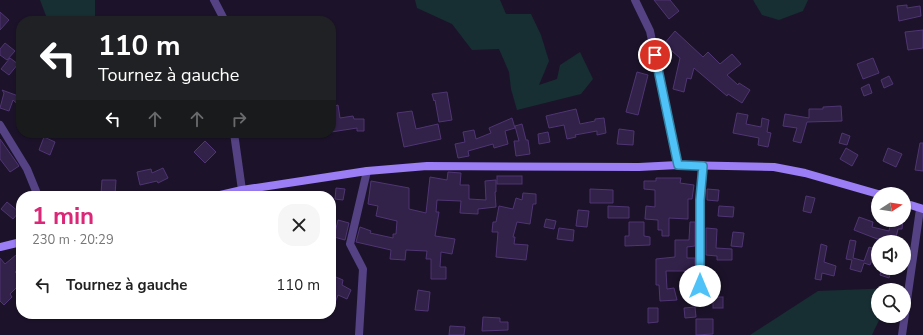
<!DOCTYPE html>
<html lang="fr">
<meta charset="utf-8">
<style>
body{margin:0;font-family:"Nunito Sans",sans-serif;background:#f6f6f6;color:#222;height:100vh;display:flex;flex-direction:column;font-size:15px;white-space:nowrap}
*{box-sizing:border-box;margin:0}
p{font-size:13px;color:#767676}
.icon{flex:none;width:22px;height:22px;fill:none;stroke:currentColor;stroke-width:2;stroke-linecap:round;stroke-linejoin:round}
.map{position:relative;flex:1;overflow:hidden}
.sheet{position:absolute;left:16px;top:191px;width:320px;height:128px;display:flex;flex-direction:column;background:#fff;border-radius:16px;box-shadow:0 1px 3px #0004}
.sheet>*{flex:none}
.banner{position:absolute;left:16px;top:16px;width:320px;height:122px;border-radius:16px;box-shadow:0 1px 3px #0004;background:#202124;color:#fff;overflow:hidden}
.needle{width:26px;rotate:78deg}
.fabs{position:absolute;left:871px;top:187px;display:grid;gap:8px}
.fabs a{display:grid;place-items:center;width:40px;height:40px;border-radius:50%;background:#fff;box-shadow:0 1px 3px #0004;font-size:20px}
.pin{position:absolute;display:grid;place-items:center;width:34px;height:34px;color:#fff;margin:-17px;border:2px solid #fff;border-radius:50%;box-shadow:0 1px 4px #0007}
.me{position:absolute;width:44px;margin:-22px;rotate:0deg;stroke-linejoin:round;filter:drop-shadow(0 0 3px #0008)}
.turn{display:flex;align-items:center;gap:14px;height:84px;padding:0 16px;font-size:18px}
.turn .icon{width:52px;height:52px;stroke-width:2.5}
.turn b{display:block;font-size:28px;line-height:34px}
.lanes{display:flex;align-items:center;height:38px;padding:0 16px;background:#0003;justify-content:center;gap:20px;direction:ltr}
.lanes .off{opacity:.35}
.round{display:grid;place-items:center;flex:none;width:42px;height:42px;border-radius:16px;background:#f6f6f6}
.summary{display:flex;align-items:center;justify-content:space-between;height:68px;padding:0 16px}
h1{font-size:24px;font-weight:700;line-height:30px;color:#db2777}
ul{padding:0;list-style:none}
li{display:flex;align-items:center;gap:12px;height:52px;padding:0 16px}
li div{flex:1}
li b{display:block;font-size:15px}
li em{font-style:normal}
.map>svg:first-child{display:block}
.green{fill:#172e33}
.building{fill:#322149;stroke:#4f3573}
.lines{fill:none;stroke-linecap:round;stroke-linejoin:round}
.street{stroke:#544285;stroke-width:8}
.secondary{stroke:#9b7df5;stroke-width:8}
.route-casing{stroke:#337fa1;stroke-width:10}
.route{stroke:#4fc3f7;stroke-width:7}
</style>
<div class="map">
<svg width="923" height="335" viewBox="0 0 923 335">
<rect width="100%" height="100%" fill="#1c132a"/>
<!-- green -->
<g class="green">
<path d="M40,0H95V21H64V18L48,21Z"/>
<path d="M415,0H500L506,14H531L541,35L549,61L539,85L557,79L560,65L580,52L593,79L581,94L517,110L511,89L509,72L499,49L472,50L452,24L417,8Z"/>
<path d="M753,0H808L803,11L779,20L762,15Z"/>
<path d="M893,288V290H878V316H881L872,335H750L818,291Z"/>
</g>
<!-- building -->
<g class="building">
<path d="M654,0H670L679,11L669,19Z"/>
<path d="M907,5V8L920,6L921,16L899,21L897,6Z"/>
<path d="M0,12L9,20L0,30Z"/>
<path d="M923,30V48L908,50L905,32Z"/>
<path d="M675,31L703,57L708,52L720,64L732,54L741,64L727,75L738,85L739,83L750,90L742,103L728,94L727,96L694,68L691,79L687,78L684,92L673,89L680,58L664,44Z"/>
<path d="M5,43L15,51L7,60L0,55V49Z"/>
<path d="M10,58L18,64L9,75L1,69Z"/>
<path d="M873,58L879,73L863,79L857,64Z"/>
<path d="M637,72L648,75L638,115L626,112Z"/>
<path d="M889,76L893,84L884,88L881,80Z"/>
<path d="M869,84L872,93L864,96L861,88Z"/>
<path d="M2,90L21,97V107L13,100L9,111L0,108L4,93Z"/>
<path d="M447,92L452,120L439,122L435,100L434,101L432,94Z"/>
<path d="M338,105L340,118L353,116L354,119H364V131H357V128L331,132V107Z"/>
<path d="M841,106L842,121L807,122L801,143L793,141L797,128L783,126L785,114L809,118V109H823V107Z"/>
<path d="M576,109L580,124L595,121V119L604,118L606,133L597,135V131L575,135L576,137L567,139L564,125L549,128L546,116Z"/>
<path d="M412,111L416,129L438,124L441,139L404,147L397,113Z"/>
<path d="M737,113L748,115L746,124L761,127L762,118L769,120L767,132L771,133L768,147L758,145L759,138L733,133Z"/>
<path d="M512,118L515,128L505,131L508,144L494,148L493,144L468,151L469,156L458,158L455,144L465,142L463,132L474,130L476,139L491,133L489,128Z"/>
<path d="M522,124L526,140H528L530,154L516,156L514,141H519L515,126Z"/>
<path d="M619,129L634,131L633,145L617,144Z"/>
<path d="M548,132L550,142L539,144L538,134Z"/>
<path d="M842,133L850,136L847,145L839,143Z"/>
<path d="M44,137L55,142L50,155L39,150Z"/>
<path d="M0,139L19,166L10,172L0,159Z"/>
<path d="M205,141L216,152L205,163L194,152Z"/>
<path d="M920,143H923V171L915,170Z"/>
<path d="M846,148L858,155L852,166L840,159Z"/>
<path d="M888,148L902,154L896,167L883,161Z"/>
<path d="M163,168L168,178L158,183L157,181L140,185L137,172L151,169L152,173Z"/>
<path d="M448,172L461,173L460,185H469V199L486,200L485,181L496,180V192H495L496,207L478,209V214L460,213L461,201L437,200L436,212H439L435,236L455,239L452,254L441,252L440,267H446V279H431V259H426L427,251L406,250L405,260L390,259L391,250L356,242L360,227L371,231L370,233L393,238V234H396L397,221L376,216L378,206L368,204L371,181L409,188V209L426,213L430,177L447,180Z"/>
<rect x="497" y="176" width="25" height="8"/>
<path d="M656,178H681L680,183L694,185L692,199H688V219L669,218V236H662V230H658V220L645,219L646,206L655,207V190L644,189V181H656Z"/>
<path d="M102,180H116L115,195L101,194Z"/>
<path d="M336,188L345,189L343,200L335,199Z"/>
<path d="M590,189L613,190V203H590Z"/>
<path d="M707,189L719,190L718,201L707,200Z"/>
<path d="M523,193L536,194V204H533L530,224L517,222L513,237H515L514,244L528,245L526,260L496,257L498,232H492L493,222H496L499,206L513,209L516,198L522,200Z"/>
<path d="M806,196L815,198L811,213L803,211Z"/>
<path d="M7,202L19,212L13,219L1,209Z"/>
<path d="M608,206L629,207V218H608Z"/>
<path d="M719,206L734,207L733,217L718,216Z"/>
<path d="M578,210L589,211L587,227L576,226Z"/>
<path d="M859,217L873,222L872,227L889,231L891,220H903L902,229H898L895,242H885L854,230Z"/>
<path d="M546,219L556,221L554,229L544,227Z"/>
<path d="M338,220L349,223L345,240L334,237Z"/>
<path d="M629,222H644V236L650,237V245L625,246V236H629Z"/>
<path d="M690,222H695V246L687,247V258H695V271H666L667,289L674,288L677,300L660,301L659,285H656V259L675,257V240H689Z"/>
<path d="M559,228L574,230L573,241L557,239Z"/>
<path d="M706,228L717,229L716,248L732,249V260H717V256L706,255Z"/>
<path d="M733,232L744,233L742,247L731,246Z"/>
<path d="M850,240L856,241L853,258L864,261L869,247L876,250L870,265L864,263L861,272L850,269L852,260L846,259Z"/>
<path d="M821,244L827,246L824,262L836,266L834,276L822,273L821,280L815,279Z"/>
<path d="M16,255L21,262V267L15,272L21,278V288L18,286L10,294L12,297L4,305L0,301V258L5,264Z"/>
<path d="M882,268H892L889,278L880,275Z"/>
<path d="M331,275L343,280L342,285L351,290L347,299L338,295L332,311Z"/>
<path d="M418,290L430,292L428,311L415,310Z"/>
<rect x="713" y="297" width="10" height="11"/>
<path d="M695,307L696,317L685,318L684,308Z"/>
<path d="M648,308H658V322L648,323Z"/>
<path d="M483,317L500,318V322H508V330L482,331Z"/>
<path d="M696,319H713V334L696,335Z"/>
<path d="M450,326L465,327L464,335H449Z"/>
</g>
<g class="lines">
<!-- street -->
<g class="street">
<path d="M214,0L225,21"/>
<path d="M635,0L650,31L678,165"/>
<path d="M0,125L27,169L38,196"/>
<path d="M234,133L242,190"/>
<path d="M700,295L701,201L703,166"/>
<path d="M359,335L363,269L350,244L367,171"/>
<path d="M902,335L920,209"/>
</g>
<!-- secondary -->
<g class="secondary">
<path d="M216,196L242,190L367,171L427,166L639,167L678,165L774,167L805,173L878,194"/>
<path d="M904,203L923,209"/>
<path d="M0,247L21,242"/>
</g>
</g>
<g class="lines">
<defs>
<path id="route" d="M655,55L678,165L703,166L700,200V286"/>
</defs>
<!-- route casing -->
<use href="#route" class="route-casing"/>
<!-- route -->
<use href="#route" class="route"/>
</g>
</svg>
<div class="fabs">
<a><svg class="needle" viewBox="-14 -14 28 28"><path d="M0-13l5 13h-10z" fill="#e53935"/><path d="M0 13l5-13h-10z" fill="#767676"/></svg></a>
<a><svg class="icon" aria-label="sound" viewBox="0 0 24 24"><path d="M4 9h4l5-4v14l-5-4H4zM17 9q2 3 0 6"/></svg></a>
<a><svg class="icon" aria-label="search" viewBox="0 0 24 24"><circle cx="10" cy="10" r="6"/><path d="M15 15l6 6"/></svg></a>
</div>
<div class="pin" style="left:655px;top:55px;background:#d93025"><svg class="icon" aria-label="arrive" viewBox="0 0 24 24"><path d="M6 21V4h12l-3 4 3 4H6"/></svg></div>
<svg class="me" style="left:700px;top:286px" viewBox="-20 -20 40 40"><circle r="19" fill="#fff"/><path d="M0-13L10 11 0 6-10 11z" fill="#4fc3f7"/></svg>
<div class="banner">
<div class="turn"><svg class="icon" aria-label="left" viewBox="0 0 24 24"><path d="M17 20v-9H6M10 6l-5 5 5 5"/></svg><div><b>110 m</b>Tournez à gauche</div></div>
<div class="lanes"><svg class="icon" aria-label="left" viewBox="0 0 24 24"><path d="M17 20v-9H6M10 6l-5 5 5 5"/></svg><svg class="icon off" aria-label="ahead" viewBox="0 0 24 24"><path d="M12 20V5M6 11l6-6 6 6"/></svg><svg class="icon off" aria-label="ahead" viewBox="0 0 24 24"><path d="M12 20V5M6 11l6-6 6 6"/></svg><svg class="icon off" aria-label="right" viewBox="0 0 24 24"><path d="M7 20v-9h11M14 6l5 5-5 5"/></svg></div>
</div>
<section class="sheet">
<div class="summary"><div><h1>1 min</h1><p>230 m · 20:29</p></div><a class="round"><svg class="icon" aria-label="close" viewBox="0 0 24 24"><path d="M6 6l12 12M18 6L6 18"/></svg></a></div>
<ul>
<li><svg class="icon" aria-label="left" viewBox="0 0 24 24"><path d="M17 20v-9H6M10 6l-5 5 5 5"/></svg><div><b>Tournez à gauche</b></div><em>110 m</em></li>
</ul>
</section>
</div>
